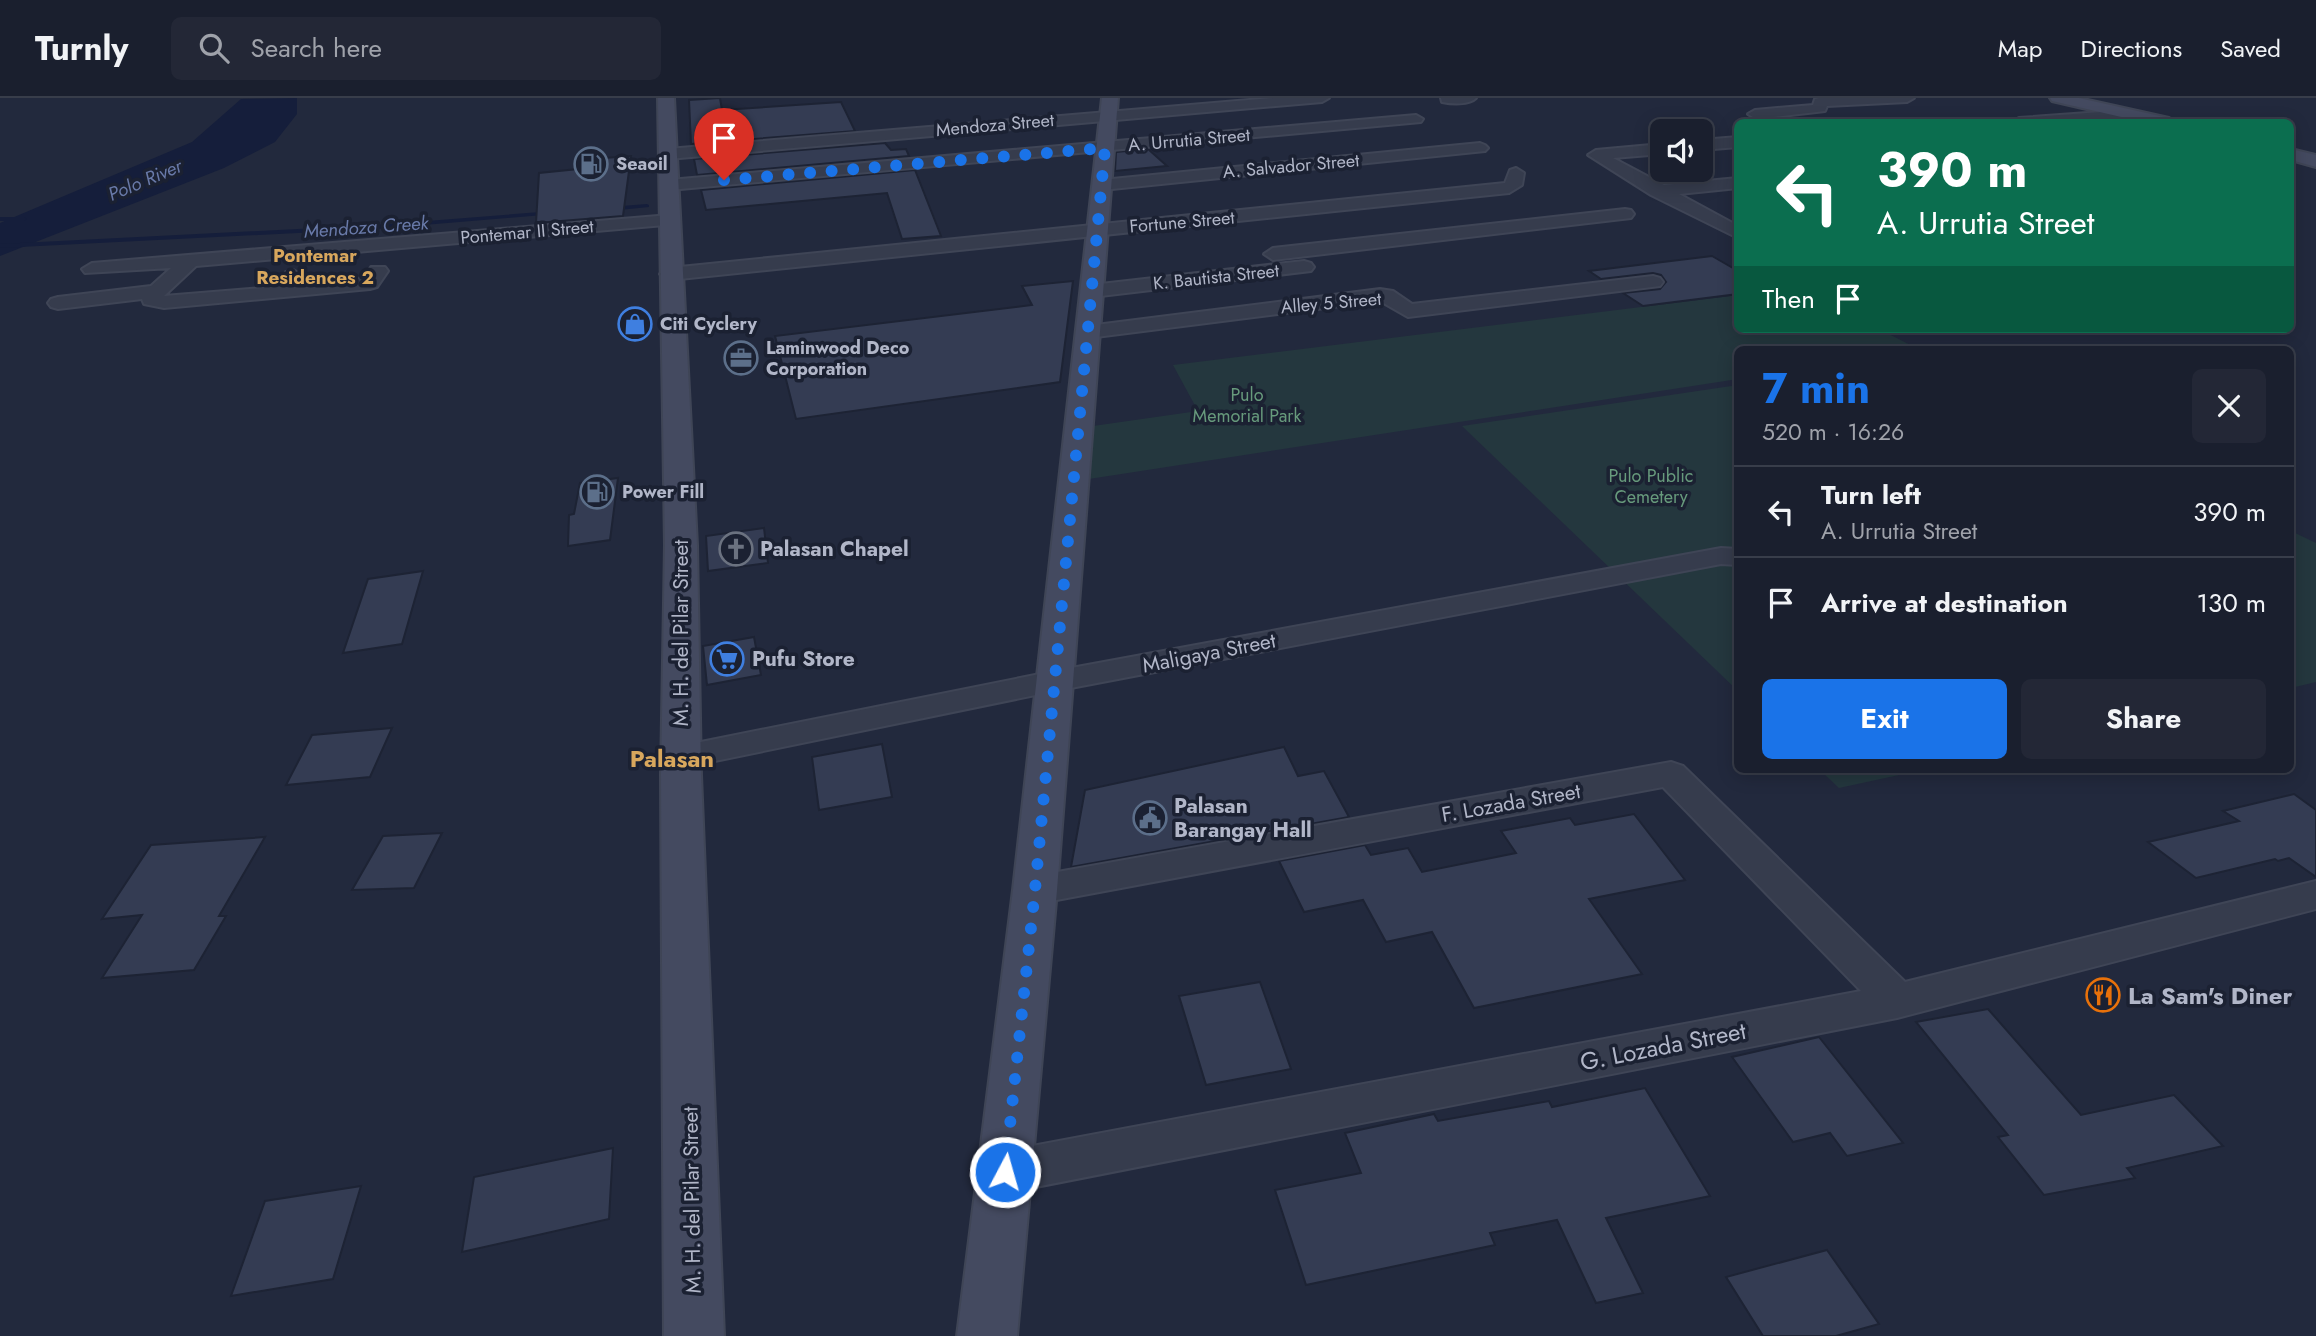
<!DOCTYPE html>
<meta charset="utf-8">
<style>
body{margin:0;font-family:Jost,sans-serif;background:#232736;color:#f1f3f6;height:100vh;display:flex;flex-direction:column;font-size:26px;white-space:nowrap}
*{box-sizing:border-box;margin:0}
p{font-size:23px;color:#9fa2aa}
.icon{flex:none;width:38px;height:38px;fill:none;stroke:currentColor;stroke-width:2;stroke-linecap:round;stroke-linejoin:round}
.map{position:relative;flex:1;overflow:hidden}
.panel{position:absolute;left:1734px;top:248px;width:560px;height:427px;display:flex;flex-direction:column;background:#1a1f2e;border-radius:10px;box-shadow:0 4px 18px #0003,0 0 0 2px #383d4a}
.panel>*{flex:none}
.hud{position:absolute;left:1734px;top:21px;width:560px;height:214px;border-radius:10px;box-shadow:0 4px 18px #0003,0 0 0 2px #383d4a;background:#0b6e4f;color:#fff;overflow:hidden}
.fabs{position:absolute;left:1650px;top:21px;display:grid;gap:14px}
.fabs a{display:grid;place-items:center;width:63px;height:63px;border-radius:10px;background:#1a1f2e;box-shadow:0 4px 18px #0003,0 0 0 2px #383d4a;font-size:35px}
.pin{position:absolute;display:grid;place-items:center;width:60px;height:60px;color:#fff;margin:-72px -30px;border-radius:50% 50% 50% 0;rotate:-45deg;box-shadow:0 0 7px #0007}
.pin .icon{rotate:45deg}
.me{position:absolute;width:77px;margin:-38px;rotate:6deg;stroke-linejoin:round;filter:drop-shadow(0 0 5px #0008)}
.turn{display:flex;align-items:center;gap:24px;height:147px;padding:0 28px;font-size:32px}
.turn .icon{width:91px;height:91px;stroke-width:2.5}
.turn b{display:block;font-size:49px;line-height:60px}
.then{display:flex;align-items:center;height:66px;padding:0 28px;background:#0003;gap:14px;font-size:26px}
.round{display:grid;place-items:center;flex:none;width:74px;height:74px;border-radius:10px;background:#232736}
.head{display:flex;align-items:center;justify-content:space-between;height:119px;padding:0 28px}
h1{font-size:42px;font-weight:700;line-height:52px;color:#1a73e8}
.primary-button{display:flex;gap:14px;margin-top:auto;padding:14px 28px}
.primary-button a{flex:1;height:80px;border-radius:10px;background:#1a73e8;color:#fff;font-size:28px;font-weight:700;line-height:80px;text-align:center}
.primary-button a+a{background:#232736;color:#f1f3f6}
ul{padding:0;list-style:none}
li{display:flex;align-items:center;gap:21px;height:91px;padding:0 28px;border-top:2px solid #383d4a}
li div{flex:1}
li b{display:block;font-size:26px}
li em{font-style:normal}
header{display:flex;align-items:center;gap:42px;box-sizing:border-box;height:98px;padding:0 35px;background:#1a1f2e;border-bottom:2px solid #383d4a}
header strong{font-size:33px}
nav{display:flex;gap:38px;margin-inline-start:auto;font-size:24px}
.search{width:490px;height:63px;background:#232736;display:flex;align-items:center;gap:18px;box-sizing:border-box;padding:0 24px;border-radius:10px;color:#9fa2aa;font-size:26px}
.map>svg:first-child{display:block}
.green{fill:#24373e}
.water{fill:#151e3b}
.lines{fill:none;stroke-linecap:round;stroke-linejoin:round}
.stream{fill:#151e3b;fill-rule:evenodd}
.building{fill:#343c53;stroke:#1d2334;stroke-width:2}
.street-casing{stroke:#3f4556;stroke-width:4}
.secondary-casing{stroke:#3f4556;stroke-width:4}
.street{fill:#363c4d;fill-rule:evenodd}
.secondary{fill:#444a60;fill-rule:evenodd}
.route{stroke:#1a73e8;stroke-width:12;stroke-dasharray:0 21.6}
.labels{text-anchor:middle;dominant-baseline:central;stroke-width:7;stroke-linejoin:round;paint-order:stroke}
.far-street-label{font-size:18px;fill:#b1b6c8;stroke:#1b2132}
.far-poi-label{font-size:18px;font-weight:bold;fill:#b1b6c8;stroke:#1b2132;text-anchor:start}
.far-park-label{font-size:18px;fill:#679a7c;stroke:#1b2132}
.far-water-label{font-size:19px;font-style:italic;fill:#697aa9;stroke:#1b2132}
.far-neighbourhood-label{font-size:19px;font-weight:bold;fill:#d8a75d;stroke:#1b2132}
.poi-label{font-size:21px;font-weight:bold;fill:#b1b6c8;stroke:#1b2132;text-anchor:start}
.street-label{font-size:21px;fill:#b1b6c8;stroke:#1b2132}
.quarter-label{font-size:24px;font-weight:bold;fill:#d8a75d;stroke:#1b2132}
.near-poi-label{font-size:24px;font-weight:bold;fill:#b1b6c8;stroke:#1b2132;text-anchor:start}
.near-street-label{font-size:24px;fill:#b1b6c8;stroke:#1b2132}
</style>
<header>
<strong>Turnly</strong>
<div class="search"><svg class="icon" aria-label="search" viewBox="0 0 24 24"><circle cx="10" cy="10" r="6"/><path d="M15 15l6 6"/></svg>Search here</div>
<nav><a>Map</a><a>Directions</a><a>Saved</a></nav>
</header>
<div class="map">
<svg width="2316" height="1238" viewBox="0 0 2316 1238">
<rect width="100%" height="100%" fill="#22293d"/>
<!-- green -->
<g class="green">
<path d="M1738,197V231H1879L1920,252H1738V281L1089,381L1093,328L1198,313L1173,267Z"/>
<path d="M1738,287V593L1462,328Z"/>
<path d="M2291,433L2316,445V584L2291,590Z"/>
<path d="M1820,672H1922L1839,690Z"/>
</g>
<!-- water -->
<path class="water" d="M297,0V16L275,44L224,70L0,158V125L192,44L241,1Z"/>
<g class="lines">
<!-- stream -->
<g class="stream">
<path d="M647,106L649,107V109L609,113L606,111L609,109Z"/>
<path d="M553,113L556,115L555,116L376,131L0,150V146L376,127Z"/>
<path d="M0,119H24L27,121L24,123H0Z"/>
</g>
</g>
<!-- building -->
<g class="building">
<path d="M720,0L722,12L841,4L855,33L691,46L689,2Z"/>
<path d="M885,45L891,52L906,51L909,58L697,77L694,61Z"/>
<path d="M1148,51L1167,68L1115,73L1116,54Z"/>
<path d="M631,58L623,118L536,125L539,75L588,70L590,61Z"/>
<path d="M915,72L941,138L902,141L887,95L706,112L701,92Z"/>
<path d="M1712,158L1738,173V196L1643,208L1623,195L1660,191L1666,184L1661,177L1653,175L1601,181L1589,173Z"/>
<path d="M1073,183L1060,284L796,321L775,238L1032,207L1022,188Z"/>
<path d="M618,380L610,442L568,448L569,417L574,416L580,385Z"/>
<path d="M764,430L768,465L708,473L706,438Z"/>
<path d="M423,473L402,546L343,555L368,481Z"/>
<path d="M754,539L761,577L707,587L703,548Z"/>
<path d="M392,630L370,679L286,687L312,637Z"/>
<path d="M882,646L892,699L819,712L812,659Z"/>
<path d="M1284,649L1298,678L1324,673L1349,719L1071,769L1085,692Z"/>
<path d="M2294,696L2316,712V779L2289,760L2278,763L2275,761L2196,780L2148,744L2239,723L2223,713Z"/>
<path d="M1634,716L1685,782L1589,801L1642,876L1474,910L1432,834L1386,844L1363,802L1304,814L1279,763L1365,747L1371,757L1408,750L1422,774L1516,755L1501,733L1570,720L1575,727Z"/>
<path d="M442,735L414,790L352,792L383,738Z"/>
<path d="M265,739L219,818H226L194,872L102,880L142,817L102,821L151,747Z"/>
<path d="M1260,884L1291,971L1206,987L1179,898Z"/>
<path d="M1988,911L2081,1017L2174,997L2223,1048L2127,1070L2135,1080L2044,1097L1998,1039L2008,1037L1916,924Z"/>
<path d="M1819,939L1903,1045L1847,1058L1830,1035L1793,1044L1732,959Z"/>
<path d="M1645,990L1710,1098L1606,1120L1643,1195L1596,1205L1557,1122L1490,1135L1495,1147L1306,1187L1275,1092L1361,1075L1345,1035L1434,1016L1438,1023L1549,1003L1552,1009Z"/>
<path d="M613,1050L609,1121L462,1154L474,1079Z"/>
<path d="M361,1088L333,1181L231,1198L265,1103Z"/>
<path d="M1827,1152L1879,1226L1836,1238H1763L1726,1179Z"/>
</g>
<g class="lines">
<defs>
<g id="street">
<path d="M1273,0H1329L1322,4L668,61L660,56L668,51Z"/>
<path d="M1441,0H1476C1469,7 1452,6 1442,4Z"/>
<path d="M1819,0H1914L1907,4L1827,8L1825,13L1773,19L1779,24H1761L1748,16L1755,12L1813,7L1815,1Z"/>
<path d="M2129,12L2134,13L2136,16L2134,19L2072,24H2012L2019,20Z"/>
<path d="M1416,17L1423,21L1421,24L669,92L661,87L669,82Z"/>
<path d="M1738,39V49L1701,52V42Z"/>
<path d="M1480,45L1485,47L1488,50L1485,53L1102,92L1094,87L1102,82Z"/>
<path d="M1662,46V56L1613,60L1664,87L1738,80V90L1679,96L1738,128V140L1651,97L1588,57L1596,52Z"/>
<path d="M1516,70L1524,75L1522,87L1509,95L670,182L660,176L670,170L1505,85L1510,72Z"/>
<path d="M1625,111L1631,112L1634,116L1631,120L1273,162L1264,156L1273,150Z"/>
<path d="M670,117L676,118L679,122L676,126L196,168L164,198L274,189L286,174L293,172L303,178L297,186L364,180L371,169H385L388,173L377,189L370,191L164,210L144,206L142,201L58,211L51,209L48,205L51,201L58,199L151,188L171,170L85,175L82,171L92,165Z"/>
<path d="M1304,163L1311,165L1314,169L1311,173L1092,199L1085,197L1082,193L1085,189L1092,187Z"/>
<path d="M1653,178L1660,180L1663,184L1660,188L1408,219L1380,203L1088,240L1080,239L1077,234L1080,229L1088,228L1380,191L1393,193L1412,206Z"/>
<path d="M1721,450L1738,451V467L1721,466L1055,593L681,670L669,667L664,659L669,651L681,648L1055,573Z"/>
<path d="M1671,664L1683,668L1905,884L2316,783V811L1897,920L1005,1095L988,1089L981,1074L988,1059L1005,1053L1861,893L1663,689L1035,806L1021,802L1016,792L1021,782L1035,778Z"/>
</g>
<g id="secondary">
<path d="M658,0H674L697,447L701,677L724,1238H664L661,677L665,447Z"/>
<path d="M1102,0H1118L1057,792L1017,1238H957L1013,792Z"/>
<path d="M2050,0H2079L2169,20L2172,24H2143L2052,3Z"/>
<path d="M2291,51L2316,57V69L2291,62Z"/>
</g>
</defs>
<!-- street casing -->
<use href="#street" class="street-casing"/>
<!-- secondary casing -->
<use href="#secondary" class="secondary-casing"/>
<!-- street -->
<use href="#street" class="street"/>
<!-- secondary -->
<use href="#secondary" class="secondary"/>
</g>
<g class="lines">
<!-- route -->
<path class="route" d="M724,82L1105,50L1035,792L1005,1074"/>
</g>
<!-- icons -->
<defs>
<symbol id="fuel-ring" viewBox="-11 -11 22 22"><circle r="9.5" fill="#1b2132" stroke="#5c6f8a" stroke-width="1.5"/><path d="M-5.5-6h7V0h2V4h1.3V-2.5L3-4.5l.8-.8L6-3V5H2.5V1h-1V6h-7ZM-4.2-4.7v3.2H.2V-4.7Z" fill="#5c6f8a"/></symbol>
<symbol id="shop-ring" viewBox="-11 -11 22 22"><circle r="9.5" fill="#1b2132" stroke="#3f7fe0" stroke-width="1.5"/><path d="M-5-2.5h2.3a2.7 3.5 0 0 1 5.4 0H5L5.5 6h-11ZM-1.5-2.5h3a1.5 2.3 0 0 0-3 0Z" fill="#3f7fe0"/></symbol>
<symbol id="office-ring" viewBox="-11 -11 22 22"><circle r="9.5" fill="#1b2132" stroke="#5c6f8a" stroke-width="1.5"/><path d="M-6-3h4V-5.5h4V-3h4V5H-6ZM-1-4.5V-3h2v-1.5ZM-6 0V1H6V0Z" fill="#5c6f8a"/></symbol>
<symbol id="church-ring" viewBox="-11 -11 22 22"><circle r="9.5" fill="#1b2132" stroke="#6b7280" stroke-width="1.5"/><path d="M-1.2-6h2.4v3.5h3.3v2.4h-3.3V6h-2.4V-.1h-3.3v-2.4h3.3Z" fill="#6b7280"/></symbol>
<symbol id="supermarket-ring" viewBox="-11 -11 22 22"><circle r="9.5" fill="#1b2132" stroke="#3f7fe0" stroke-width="1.5"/><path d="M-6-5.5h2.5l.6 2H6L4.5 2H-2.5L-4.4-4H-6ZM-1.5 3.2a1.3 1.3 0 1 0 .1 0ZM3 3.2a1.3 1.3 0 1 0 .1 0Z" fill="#3f7fe0"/></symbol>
<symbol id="civic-ring" viewBox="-11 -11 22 22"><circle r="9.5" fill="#1b2132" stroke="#5c6f8a" stroke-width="1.5"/><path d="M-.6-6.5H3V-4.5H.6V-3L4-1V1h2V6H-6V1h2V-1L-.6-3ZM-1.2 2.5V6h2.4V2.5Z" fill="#5c6f8a"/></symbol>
<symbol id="restaurant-ring" viewBox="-11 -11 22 22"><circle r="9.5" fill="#1b2132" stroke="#e8710a" stroke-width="1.5"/><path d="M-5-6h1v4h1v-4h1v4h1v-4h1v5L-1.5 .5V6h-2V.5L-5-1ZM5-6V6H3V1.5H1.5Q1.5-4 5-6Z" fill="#e8710a"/></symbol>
</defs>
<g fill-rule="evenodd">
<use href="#fuel-ring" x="572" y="47" width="38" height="38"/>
<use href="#shop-ring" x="616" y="207" width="38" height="38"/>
<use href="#office-ring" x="722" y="241" width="38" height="38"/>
<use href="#fuel-ring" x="578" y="375" width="38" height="38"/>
<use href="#church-ring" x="717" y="432" width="38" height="38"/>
<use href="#supermarket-ring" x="708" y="542" width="38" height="38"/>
<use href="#civic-ring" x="1131" y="701" width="38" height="38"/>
<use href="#restaurant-ring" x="2084" y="878" width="38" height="38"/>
</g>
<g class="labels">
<!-- far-street labels -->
<g class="far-street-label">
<text transform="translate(995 27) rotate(-5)">Mendoza Street</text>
<text transform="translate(1189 42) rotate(-5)">A. Urrutia Street</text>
<text transform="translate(1291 68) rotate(-5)">A. Salvador Street</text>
<text transform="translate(1182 124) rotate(-5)">Fortune Street</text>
<text transform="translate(527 134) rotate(-5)">Pontemar II Street</text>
<text transform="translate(1216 179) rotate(-6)">K. Bautista Street</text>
<text transform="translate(1331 205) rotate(-5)">Alley 5 Street</text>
</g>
<!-- far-poi labels -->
<g class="far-poi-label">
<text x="616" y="66">Seaoil</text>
<text x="660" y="226">Citi Cyclery</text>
<text x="766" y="250">Laminwood Deco<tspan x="766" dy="21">Corporation</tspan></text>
<text x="622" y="394">Power Fill</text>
</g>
<!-- far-park labels -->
<g class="far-park-label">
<text x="1247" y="297">Pulo<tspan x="1247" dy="21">Memorial Park</tspan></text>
<text x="1651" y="378">Pulo Public<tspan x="1651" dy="21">Cemetery</tspan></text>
</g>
<!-- far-water labels -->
<g class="far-water-label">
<text transform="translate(145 82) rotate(-23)">Polo River</text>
<text transform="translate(366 129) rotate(-4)">Mendoza Creek</text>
</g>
<!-- far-neighbourhood labels -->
<g class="far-neighbourhood-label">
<text x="315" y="157">Pontemar<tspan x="315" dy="22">Residences 2</tspan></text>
</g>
<!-- poi labels -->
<g class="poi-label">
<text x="760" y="451">Palasan Chapel</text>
<text x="752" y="561">Pufu Store</text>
<text x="1174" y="708">Palasan<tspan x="1174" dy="24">Barangay Hall</tspan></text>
</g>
<!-- street labels -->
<g class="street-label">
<text transform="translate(681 535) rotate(-90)">M. H. del Pilar Street</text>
<text transform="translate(1209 555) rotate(-11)">Maligaya Street</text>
<text transform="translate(1511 705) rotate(-10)">F. Lozada Street</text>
<text transform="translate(692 1102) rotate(-91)">M. H. del Pilar Street</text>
</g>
<!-- quarter labels -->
<g class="quarter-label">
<text x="672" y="660">Palasan</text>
</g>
<!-- near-poi labels -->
<g class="near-poi-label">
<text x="2128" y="897">La Sam's Diner</text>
</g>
<!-- near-street labels -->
<g class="near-street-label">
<text transform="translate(1663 948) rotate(-11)">G. Lozada Street</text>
</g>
</g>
</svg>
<div class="fabs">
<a><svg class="icon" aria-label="sound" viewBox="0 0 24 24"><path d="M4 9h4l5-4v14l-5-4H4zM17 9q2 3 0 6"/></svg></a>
</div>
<div class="pin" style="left:724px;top:82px;background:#d93025"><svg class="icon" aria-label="arrive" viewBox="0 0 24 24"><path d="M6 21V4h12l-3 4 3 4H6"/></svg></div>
<svg class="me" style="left:1005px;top:1074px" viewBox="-20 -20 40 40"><circle r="17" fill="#1a73e8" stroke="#fff" stroke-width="3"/><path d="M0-11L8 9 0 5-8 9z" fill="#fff"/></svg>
<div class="hud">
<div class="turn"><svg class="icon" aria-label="left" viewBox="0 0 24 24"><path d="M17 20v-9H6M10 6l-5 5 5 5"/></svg><div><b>390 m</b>A. Urrutia Street</div></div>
<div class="then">Then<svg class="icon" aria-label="arrive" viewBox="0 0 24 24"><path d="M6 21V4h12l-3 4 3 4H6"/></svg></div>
</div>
<section class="panel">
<div class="head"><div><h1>7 min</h1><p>520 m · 16:26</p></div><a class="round"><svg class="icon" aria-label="close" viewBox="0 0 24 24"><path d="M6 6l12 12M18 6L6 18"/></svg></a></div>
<ul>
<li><svg class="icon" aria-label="left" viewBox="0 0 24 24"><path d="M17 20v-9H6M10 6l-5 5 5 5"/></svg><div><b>Turn left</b><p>A. Urrutia Street</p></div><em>390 m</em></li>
<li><svg class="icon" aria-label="arrive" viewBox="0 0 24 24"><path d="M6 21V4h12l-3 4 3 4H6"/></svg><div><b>Arrive at destination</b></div><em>130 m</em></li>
</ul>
<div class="primary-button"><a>Exit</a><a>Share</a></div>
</section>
</div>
